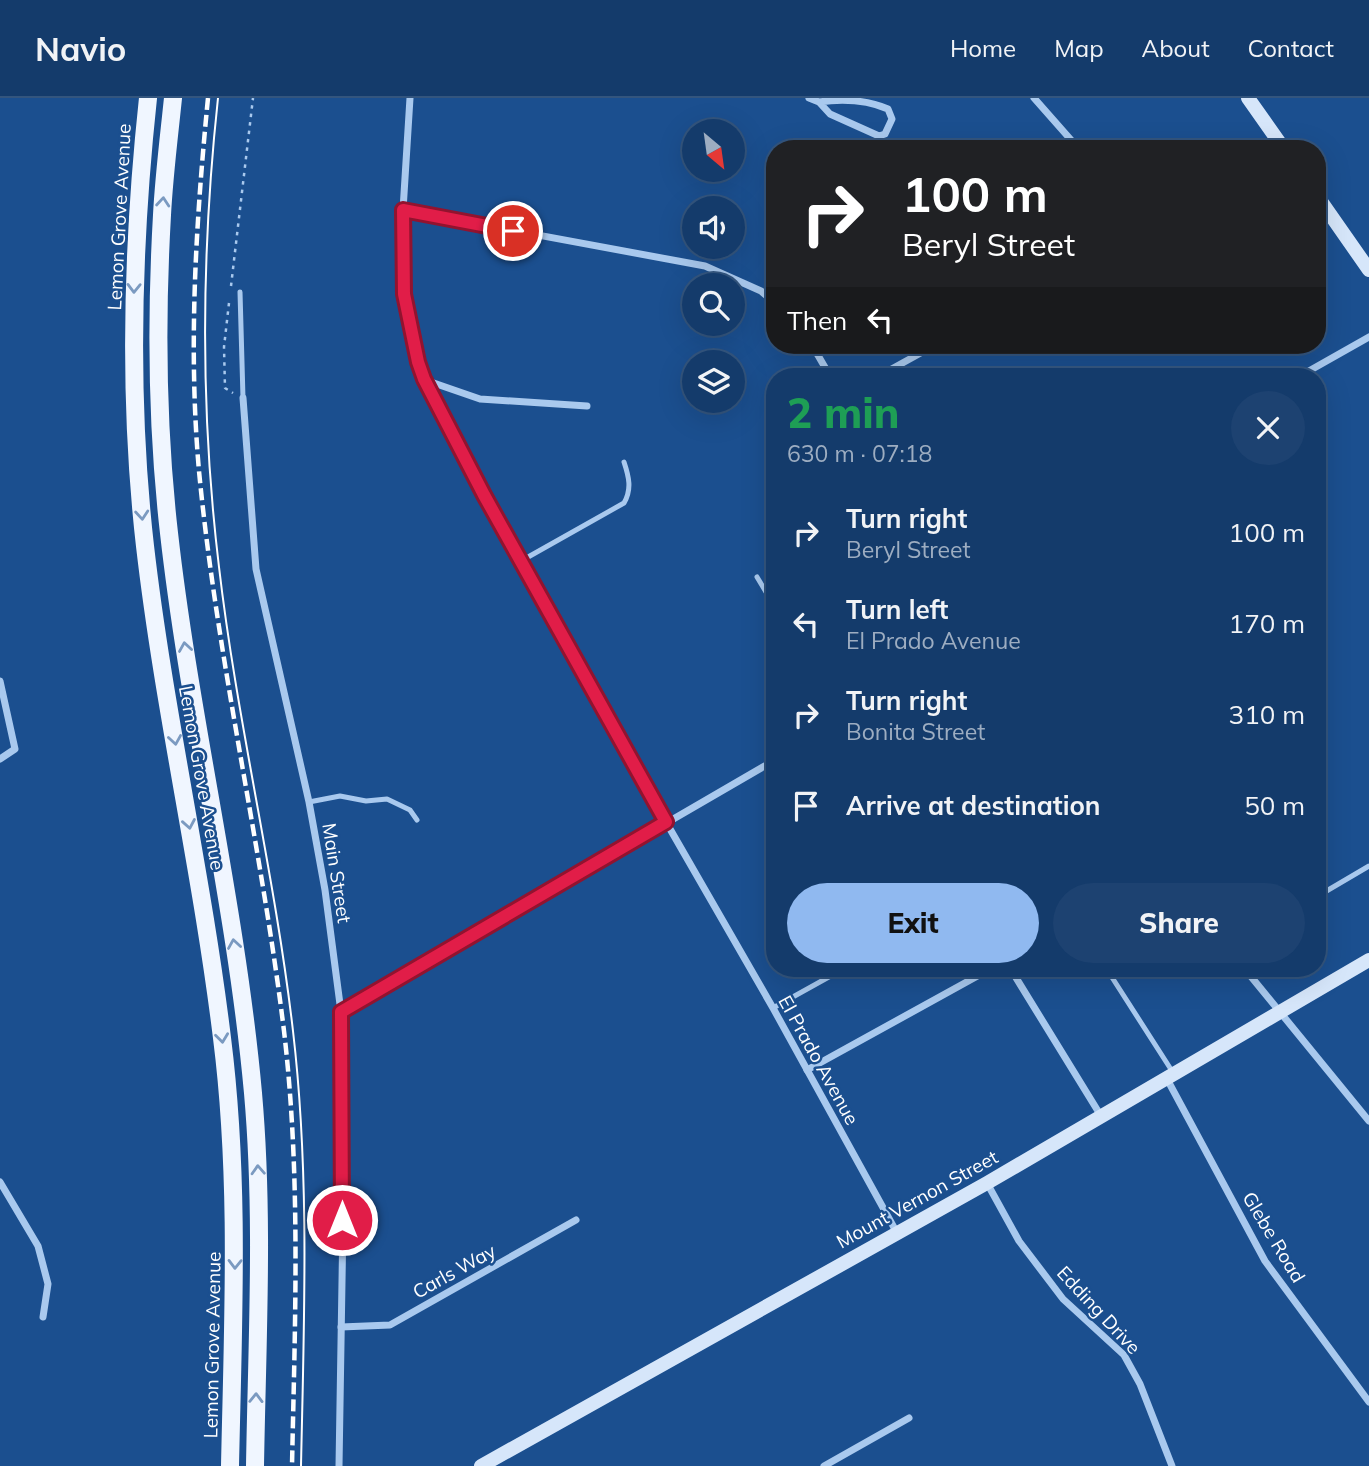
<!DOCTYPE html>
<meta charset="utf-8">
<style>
body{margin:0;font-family:Mulish,sans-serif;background:#1d4271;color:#f1f3f6;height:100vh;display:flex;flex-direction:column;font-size:26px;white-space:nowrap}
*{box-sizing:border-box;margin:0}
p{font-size:23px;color:#9dadc1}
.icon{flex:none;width:38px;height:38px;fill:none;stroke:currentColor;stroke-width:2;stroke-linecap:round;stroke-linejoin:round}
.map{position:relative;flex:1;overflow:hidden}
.sheet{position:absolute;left:766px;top:270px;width:560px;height:609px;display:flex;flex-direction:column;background:#143b6b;border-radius:28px;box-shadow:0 7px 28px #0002,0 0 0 2px #33557e}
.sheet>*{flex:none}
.guide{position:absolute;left:766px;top:42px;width:560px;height:214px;border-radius:28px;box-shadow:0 7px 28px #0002,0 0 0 2px #33557e;background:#202124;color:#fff;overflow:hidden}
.needle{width:46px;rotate:151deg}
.controls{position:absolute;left:682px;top:21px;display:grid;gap:14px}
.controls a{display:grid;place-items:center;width:63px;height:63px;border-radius:50%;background:#143b6b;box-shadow:0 7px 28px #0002,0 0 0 2px #33557e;font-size:35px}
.pin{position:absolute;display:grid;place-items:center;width:60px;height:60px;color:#fff;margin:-30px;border:4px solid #fff;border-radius:50%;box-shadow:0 2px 7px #0007}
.me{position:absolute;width:77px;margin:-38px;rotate:0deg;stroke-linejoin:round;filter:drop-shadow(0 0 5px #0008)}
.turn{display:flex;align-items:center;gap:24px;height:147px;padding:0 21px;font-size:32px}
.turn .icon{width:91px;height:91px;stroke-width:2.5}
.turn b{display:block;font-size:49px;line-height:60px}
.then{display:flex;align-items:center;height:66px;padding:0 21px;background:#0003;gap:14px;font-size:26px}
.round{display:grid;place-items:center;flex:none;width:74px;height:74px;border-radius:37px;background:#1d4271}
.head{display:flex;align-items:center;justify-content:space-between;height:119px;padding:0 21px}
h1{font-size:42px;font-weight:800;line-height:52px;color:#1e9e55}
.button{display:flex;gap:14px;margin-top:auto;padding:14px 21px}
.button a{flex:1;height:80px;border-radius:42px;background:#90b9f0;color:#111;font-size:28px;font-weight:800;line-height:80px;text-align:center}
.button a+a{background:#1d4271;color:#f1f3f6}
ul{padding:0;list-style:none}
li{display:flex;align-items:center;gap:21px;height:91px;padding:0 21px}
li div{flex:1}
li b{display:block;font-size:26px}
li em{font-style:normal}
header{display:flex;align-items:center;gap:42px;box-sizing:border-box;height:98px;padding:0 35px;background:#143b6b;border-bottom:2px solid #33557e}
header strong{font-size:33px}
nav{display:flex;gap:38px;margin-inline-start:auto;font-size:24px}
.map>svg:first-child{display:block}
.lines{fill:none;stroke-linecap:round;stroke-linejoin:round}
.path{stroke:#a9c9ee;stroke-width:2.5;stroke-dasharray:3.5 5;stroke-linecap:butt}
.lane{stroke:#a9c9ee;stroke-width:5}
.street{stroke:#a9c9ee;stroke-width:7}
.secondary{stroke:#d6e6fa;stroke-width:14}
.primary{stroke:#f0f6ff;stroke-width:18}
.tram{stroke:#fff;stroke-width:2}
.rail{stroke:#fff;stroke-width:4.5;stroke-dasharray:12 5;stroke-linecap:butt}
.oneway{stroke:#7b9ac1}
.route-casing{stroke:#92132f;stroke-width:18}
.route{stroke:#e11d48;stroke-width:12}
.labels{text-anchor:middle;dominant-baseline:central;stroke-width:5;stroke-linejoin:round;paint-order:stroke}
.street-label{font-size:19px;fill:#fff;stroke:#1b4f8f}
</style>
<header>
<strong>Navio</strong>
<nav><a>Home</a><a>Map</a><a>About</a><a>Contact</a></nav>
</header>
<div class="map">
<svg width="1369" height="1368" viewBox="0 0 1369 1368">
<rect width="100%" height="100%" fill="#1b4f8f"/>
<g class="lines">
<!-- path -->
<g class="path">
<path d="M231,188L253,0"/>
<path d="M229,205L224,249L225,290L233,295"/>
</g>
<!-- lane -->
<g class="lane">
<path d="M240,194L243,300"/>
<path d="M521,463L624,405C632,391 629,379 624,364"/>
<path d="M757,479L775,509"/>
<path d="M775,512C772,534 763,552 775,573"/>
<path d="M309,704L340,698L366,703L387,701L410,712L417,722"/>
<path d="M1318,798L1369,768"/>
<path d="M1106,870L1172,973"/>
<path d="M773,910L845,870"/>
</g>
<!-- street -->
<g class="street">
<path d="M410,0L403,112L404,196L418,263L424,281L484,397L666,724L773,910L897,1135"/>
<path d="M809,0L819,4L830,16L879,38L885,36L892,21L888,11C867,2 841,1 819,4"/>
<path d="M1034,0L1079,51"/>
<path d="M403,112L705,168L761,193L775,205"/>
<path d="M812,247L830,278"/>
<path d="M879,278L935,247"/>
<path d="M1300,278L1369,239"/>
<path d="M425,282L480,301L587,308"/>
<path d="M243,300L256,471L309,704L325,792L341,914L343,1122L339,1368"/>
<path d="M0,583L15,651L0,661"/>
<path d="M1010,870L1101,1018"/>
<path d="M1244,870L1369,1023"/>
<path d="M341,914L775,662"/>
<path d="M807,972L992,870"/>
<path d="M1167,981L1265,1163L1369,1304"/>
<path d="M0,1084L38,1148L48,1186L43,1219"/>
<path d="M987,1085L1019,1143L1063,1201L1124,1257L1140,1286L1172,1368"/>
<path d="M341,1229L390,1227L576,1122"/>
<path d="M824,1368L909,1320"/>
</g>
<!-- secondary -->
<g class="secondary">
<path d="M1248,0L1284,51"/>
<path d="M1318,99L1369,172"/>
<path d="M481,1368L987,1085L1369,862"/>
</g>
<!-- primary -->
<g class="primary">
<path d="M148,0C132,149 128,299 145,448C164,613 202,775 222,940C240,1082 233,1225 230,1368"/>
<path d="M173,0C169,39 164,78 162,117C156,222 157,330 169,435C190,622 236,807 253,995C264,1119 257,1244 255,1368"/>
</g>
<!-- tram -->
<path class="tram" d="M218,0C201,157 200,312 219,469C237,624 275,777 293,933C310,1078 304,1223 301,1368"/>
<!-- rail -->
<path class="rail" d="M208,0C196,123 188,249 199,373C217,561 261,745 284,933C301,1078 295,1223 292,1368"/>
</g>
<!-- one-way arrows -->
<defs><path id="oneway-chevron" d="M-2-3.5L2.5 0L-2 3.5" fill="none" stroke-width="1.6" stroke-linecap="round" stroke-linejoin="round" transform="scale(1.75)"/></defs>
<g class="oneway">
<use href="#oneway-chevron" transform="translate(163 104) rotate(-85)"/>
<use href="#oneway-chevron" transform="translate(134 190) rotate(91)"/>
<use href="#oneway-chevron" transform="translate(142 417) rotate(85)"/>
<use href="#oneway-chevron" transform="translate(185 549) rotate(-99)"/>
<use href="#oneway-chevron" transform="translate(175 642) rotate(81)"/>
<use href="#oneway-chevron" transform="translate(189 726) rotate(80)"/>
<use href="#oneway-chevron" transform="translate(234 846) rotate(-99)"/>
<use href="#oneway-chevron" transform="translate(222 940) rotate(83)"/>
<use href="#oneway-chevron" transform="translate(258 1072) rotate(-93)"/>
<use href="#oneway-chevron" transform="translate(235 1166) rotate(91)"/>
<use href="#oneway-chevron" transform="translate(256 1300) rotate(-89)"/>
</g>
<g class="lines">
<defs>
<path id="route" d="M342,1122L341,914L666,724L484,397L424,281L418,264L404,196L403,112L513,133"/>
</defs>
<!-- route casing -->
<use href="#route" class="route-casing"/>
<!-- route -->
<use href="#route" class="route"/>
</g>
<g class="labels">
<!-- street labels -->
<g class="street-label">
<text transform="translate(119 119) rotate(-87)">Lemon Grove Avenue</text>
<text transform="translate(202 680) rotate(80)">Lemon Grove Avenue</text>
<text transform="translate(337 775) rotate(81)">Main Street</text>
<text transform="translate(819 962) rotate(61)">El Prado Avenue</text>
<text transform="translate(917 1101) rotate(-29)">Mount Vernon Street</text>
<text transform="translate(1274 1139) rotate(59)">Glebe Road</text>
<text transform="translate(454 1173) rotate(-29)">Carls Way</text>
<text transform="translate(1099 1212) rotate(47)">Edding Drive</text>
<text transform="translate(212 1247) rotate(-89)">Lemon Grove Avenue</text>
</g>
</g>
</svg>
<div class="controls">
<a><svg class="needle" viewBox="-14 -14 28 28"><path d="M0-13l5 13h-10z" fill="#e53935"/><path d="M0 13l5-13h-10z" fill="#9dadc1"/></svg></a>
<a><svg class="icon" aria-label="sound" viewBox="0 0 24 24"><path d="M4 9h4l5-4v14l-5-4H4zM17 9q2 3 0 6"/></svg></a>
<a><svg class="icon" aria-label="search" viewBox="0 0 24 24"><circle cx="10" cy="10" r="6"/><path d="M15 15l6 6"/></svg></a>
<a><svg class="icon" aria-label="layers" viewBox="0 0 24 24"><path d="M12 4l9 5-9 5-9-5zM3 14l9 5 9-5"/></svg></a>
</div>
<div class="pin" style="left:513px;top:133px;background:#d93025"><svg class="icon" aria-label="arrive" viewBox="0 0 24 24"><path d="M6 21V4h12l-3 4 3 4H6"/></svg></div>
<svg class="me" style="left:342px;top:1122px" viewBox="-20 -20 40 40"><circle r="17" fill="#e11d48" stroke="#fff" stroke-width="3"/><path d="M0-11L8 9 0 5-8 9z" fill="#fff"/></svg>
<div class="guide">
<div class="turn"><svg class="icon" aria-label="right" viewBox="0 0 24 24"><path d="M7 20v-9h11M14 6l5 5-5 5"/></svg><div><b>100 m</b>Beryl Street</div></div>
<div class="then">Then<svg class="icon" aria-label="left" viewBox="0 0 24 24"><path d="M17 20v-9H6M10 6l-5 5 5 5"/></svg></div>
</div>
<section class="sheet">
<div class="head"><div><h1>2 min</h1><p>630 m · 07:18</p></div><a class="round"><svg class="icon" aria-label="close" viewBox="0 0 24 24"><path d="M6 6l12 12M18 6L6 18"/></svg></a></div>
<ul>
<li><svg class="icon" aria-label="right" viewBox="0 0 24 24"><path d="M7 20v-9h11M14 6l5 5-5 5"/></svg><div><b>Turn right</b><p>Beryl Street</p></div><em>100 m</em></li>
<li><svg class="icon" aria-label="left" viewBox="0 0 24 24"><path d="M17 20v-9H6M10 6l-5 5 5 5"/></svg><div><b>Turn left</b><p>El Prado Avenue</p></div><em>170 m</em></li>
<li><svg class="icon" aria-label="right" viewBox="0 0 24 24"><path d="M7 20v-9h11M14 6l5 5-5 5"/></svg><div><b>Turn right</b><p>Bonita Street</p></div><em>310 m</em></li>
<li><svg class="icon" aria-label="arrive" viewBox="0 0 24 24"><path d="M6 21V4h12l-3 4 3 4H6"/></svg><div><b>Arrive at destination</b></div><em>50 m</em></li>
</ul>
<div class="button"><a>Exit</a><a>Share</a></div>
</section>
</div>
